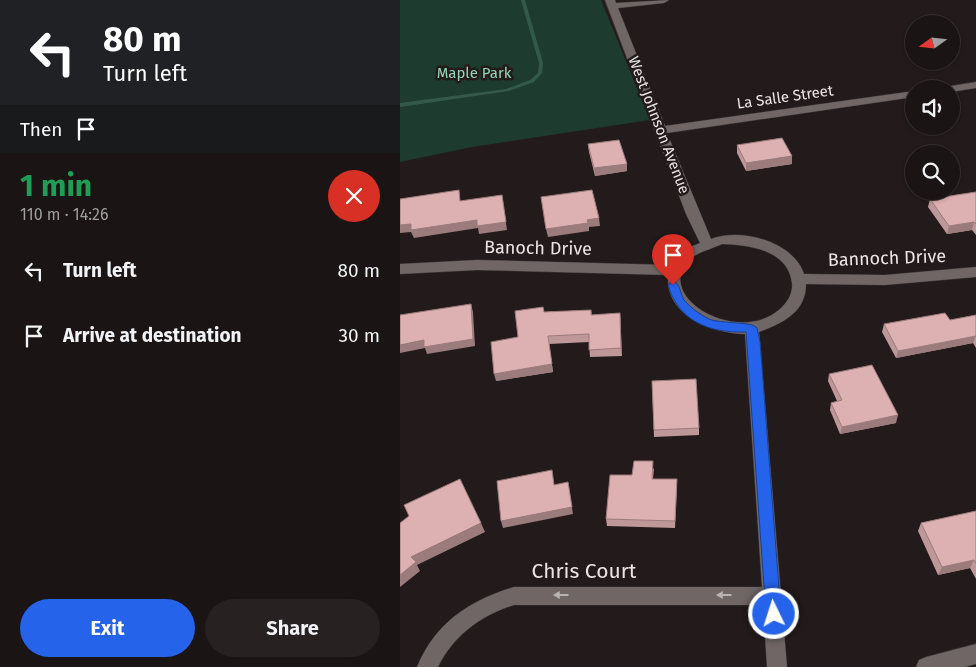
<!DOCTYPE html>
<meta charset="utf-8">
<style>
body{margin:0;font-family:"Fira Sans",sans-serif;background:#272122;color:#f1f3f6;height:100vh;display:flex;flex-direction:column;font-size:19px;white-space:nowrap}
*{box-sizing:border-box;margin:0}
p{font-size:16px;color:#9f9ea0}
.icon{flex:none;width:28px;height:28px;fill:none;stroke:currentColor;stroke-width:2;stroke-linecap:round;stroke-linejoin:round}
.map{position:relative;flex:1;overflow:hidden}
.details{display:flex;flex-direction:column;background:#1a1414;width:400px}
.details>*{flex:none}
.guide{background:#202124;color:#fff;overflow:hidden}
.needle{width:32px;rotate:255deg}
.tools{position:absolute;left:505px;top:15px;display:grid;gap:10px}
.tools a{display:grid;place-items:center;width:55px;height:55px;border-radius:50%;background:#1a1414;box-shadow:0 1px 4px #0004,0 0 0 1px #383334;font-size:25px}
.pin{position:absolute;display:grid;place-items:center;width:42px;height:42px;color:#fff;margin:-51px -21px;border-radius:50% 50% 50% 0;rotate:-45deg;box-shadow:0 0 5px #0007}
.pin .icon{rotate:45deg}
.me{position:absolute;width:55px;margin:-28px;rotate:356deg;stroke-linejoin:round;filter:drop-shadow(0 0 4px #0008)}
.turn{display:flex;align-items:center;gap:18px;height:105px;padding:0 20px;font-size:22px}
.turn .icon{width:65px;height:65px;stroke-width:2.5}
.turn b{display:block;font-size:35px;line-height:42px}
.then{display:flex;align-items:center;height:48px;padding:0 20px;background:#0003;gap:10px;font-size:19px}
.round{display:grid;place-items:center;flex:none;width:52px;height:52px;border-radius:26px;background:#272122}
.overview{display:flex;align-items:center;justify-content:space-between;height:85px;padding:0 20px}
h1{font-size:30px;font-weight:700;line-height:38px;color:#1e9e55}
.action{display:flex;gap:10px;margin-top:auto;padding:10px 20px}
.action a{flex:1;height:58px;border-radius:30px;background:#2563eb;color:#fff;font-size:20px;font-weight:700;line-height:58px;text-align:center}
.action a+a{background:#272122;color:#f1f3f6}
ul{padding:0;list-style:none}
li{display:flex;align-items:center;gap:15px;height:65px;padding:0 20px}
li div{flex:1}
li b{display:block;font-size:19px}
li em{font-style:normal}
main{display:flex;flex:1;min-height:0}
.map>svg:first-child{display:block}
.green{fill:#1e3b2f}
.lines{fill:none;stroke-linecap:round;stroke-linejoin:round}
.stream{fill:#335a49;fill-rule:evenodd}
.minor-casing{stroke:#3d3737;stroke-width:1}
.minor{fill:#706666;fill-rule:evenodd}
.wall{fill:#be9798}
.shaded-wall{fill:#9b7b7c}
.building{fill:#ddb0b1;stroke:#9b7b7c}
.oneway{fill:#b9b2b2}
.route{fill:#2563eb;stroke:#184099}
.labels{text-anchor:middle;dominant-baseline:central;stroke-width:5;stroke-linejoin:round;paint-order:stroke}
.far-park-label{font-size:15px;fill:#92d7b8;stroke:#231b1b}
.far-street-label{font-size:15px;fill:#eae4e4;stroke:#231b1b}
.street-label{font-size:18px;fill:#eae4e4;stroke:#231b1b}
.near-street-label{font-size:21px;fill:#eae4e4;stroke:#231b1b}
</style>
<main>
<section class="details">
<div class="guide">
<div class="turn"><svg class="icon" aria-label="left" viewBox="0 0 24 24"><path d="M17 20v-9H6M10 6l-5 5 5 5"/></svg><div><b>80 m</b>Turn left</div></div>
<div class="then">Then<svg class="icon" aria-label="arrive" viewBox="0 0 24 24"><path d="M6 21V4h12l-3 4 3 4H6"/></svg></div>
</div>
<div class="overview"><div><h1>1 min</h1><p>110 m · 14:26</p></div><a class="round" style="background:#d93025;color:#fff"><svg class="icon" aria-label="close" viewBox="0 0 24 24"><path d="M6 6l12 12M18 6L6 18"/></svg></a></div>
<ul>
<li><svg class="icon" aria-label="left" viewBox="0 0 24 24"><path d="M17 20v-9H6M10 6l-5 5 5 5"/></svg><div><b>Turn left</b></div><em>80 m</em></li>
<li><svg class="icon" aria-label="arrive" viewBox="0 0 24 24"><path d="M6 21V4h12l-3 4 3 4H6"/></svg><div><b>Arrive at destination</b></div><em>30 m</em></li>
</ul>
<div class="action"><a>Exit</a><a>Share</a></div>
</section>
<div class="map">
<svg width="576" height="667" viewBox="0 0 576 667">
<rect width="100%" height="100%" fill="#231b1b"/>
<!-- green -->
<path class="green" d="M0,0H201L250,120L72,147L0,162Z"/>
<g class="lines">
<!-- stream -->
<path class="stream" d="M121,0H125L143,63L142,73L134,82L109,91L0,107V103L106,89L130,80L138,73L139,63Z"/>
<defs>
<g id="minor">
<path d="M205,0H215L216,3L269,0L264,3L218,8L265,126L514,91V97L267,133L311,239C341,227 394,242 404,274L485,275L576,267V277L485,285L406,284C406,313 382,323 359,332L387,667H367L363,605H114C81,615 53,636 38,667H17C35,623 70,600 114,587H362L345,334C310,333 265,315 268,275L77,270L0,274V264L77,260L271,265L285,249L300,243L286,214ZM322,244C350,245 388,250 392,283C393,293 388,302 380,309C336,348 246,293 294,256C302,251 314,248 322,244Z"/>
<path d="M576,82V88L551,92V89H546L551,86Z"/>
<path d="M576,644V664L565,667H516L519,660L526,657Z"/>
</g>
</defs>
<!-- minor casing -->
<use href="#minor" class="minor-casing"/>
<!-- minor -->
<use href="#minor" class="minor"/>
</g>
<!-- wall -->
<g class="wall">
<path d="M188,144L227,164V171L195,176L189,152Z"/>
<path d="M337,145L392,164L346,171L337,153Z"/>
<path d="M576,192V235L572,230L547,234L528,207L530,199Z"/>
<path d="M191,310L192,315L220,313L222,356L190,357L189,342L149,344L153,372L96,381L118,337L144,312Z"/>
<path d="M576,315V348L573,343L496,358L482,332L484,324L550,320Z"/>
<path d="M429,374L496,423L440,434L430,410L431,403L437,401L428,381Z"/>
<path d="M252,381L299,428V435L254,437Z"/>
<path d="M254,468L253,479L277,486L275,528L207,526L206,519Z"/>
<path d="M576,511V579L570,568L538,575L518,531L521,523Z"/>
</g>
<!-- shaded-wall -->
<g class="shaded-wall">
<path d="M392,156V164L346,171V163Z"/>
<path d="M227,164V171L195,176L194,168Z"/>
<path d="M102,195L107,230L79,234L78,228L14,238L11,232L0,233V225Z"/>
<path d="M199,218L200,226L189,227V231L148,237L146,229L187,220Z"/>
<path d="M574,222L572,230L547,234L549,226Z"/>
<path d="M71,304L73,312L75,346L27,354L25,348L0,353V345L24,340Z"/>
<path d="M148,336L153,372L96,381L94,374Z"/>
<path d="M576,336L573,343L496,358L498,351Z"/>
<path d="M498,415L496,423L440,434L442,427Z"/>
<path d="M168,482L173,514L103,528L101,521Z"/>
<path d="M81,523L85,532L17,565L20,571L0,587V575L11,557Z"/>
<path d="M574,560L570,568L538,575L542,567Z"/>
</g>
<!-- building -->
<g class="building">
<path d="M382,138L392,156L346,163L337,145Z"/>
<path d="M219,140L227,164L194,168L188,144Z"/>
<path d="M59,190L60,201L102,195L106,222L77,226V220L11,230V224L0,225V199Z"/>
<path d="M192,190L199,218L187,220L188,223L146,229L141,197Z"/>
<path d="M576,192V224L574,222L549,226L530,199Z"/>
<path d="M71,304L73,339L24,347V340L0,345V315Z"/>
<path d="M143,307L144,312L191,310V315L220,313L221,348L189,350V334L148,336L152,364L94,374L91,342L118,337L115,311Z"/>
<path d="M545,313L550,320L576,315V336L498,351L484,324Z"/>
<path d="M472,365L498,415L442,427L431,403L442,400L429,374Z"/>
<path d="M296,379L299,428L254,430L252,381Z"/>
<path d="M234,461H253L252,479H277L275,521L206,519L210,475H232Z"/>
<path d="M152,470L154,485L168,482L172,507L101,521L97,481Z"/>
<path d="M60,479L81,523L11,557L16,562L0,575V523L9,516L4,505Z"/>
<path d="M576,511V563L574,560L542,567L521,523Z"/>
</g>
<!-- one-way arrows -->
<defs><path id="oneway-solid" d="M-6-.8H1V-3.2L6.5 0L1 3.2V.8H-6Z" transform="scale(1.25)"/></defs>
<g class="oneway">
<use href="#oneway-solid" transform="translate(161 595) rotate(-180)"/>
<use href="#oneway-solid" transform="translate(324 595) rotate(-180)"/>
</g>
<!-- route -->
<path class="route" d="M273,281C281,284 280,294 284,300C291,308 299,314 309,319C320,324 352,321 357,328L360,342L381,614L379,619L374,621L368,619L366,614L346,332C310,333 279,322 268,285Z"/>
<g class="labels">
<!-- far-park labels -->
<g class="far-park-label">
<text x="74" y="73">Maple Park</text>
</g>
<!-- far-street labels -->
<g class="far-street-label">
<text transform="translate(385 97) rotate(-8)">La Salle Street</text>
<text transform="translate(259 125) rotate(69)">West Johnson Avenue</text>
</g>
<!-- street labels -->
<g class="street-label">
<text transform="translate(138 248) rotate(1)">Banoch Drive</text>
<text transform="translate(487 258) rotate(-2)">Bannoch Drive</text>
</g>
<!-- near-street labels -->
<g class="near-street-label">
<text x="184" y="571">Chris Court</text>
</g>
</g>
</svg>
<div class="tools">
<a><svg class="needle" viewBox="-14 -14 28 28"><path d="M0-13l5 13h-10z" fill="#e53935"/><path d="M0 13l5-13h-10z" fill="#9f9ea0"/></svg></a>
<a><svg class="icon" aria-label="sound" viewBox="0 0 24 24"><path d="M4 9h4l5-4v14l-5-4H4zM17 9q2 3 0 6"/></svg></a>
<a><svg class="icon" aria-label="search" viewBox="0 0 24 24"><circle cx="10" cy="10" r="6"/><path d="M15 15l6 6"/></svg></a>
</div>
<div class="pin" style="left:273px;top:285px;background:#d93025"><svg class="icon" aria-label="arrive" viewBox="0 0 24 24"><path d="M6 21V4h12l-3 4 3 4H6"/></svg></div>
<svg class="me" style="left:374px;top:614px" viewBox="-20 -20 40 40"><circle r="17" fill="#2563eb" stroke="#fff" stroke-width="3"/><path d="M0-11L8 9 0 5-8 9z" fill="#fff"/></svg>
</div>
</main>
